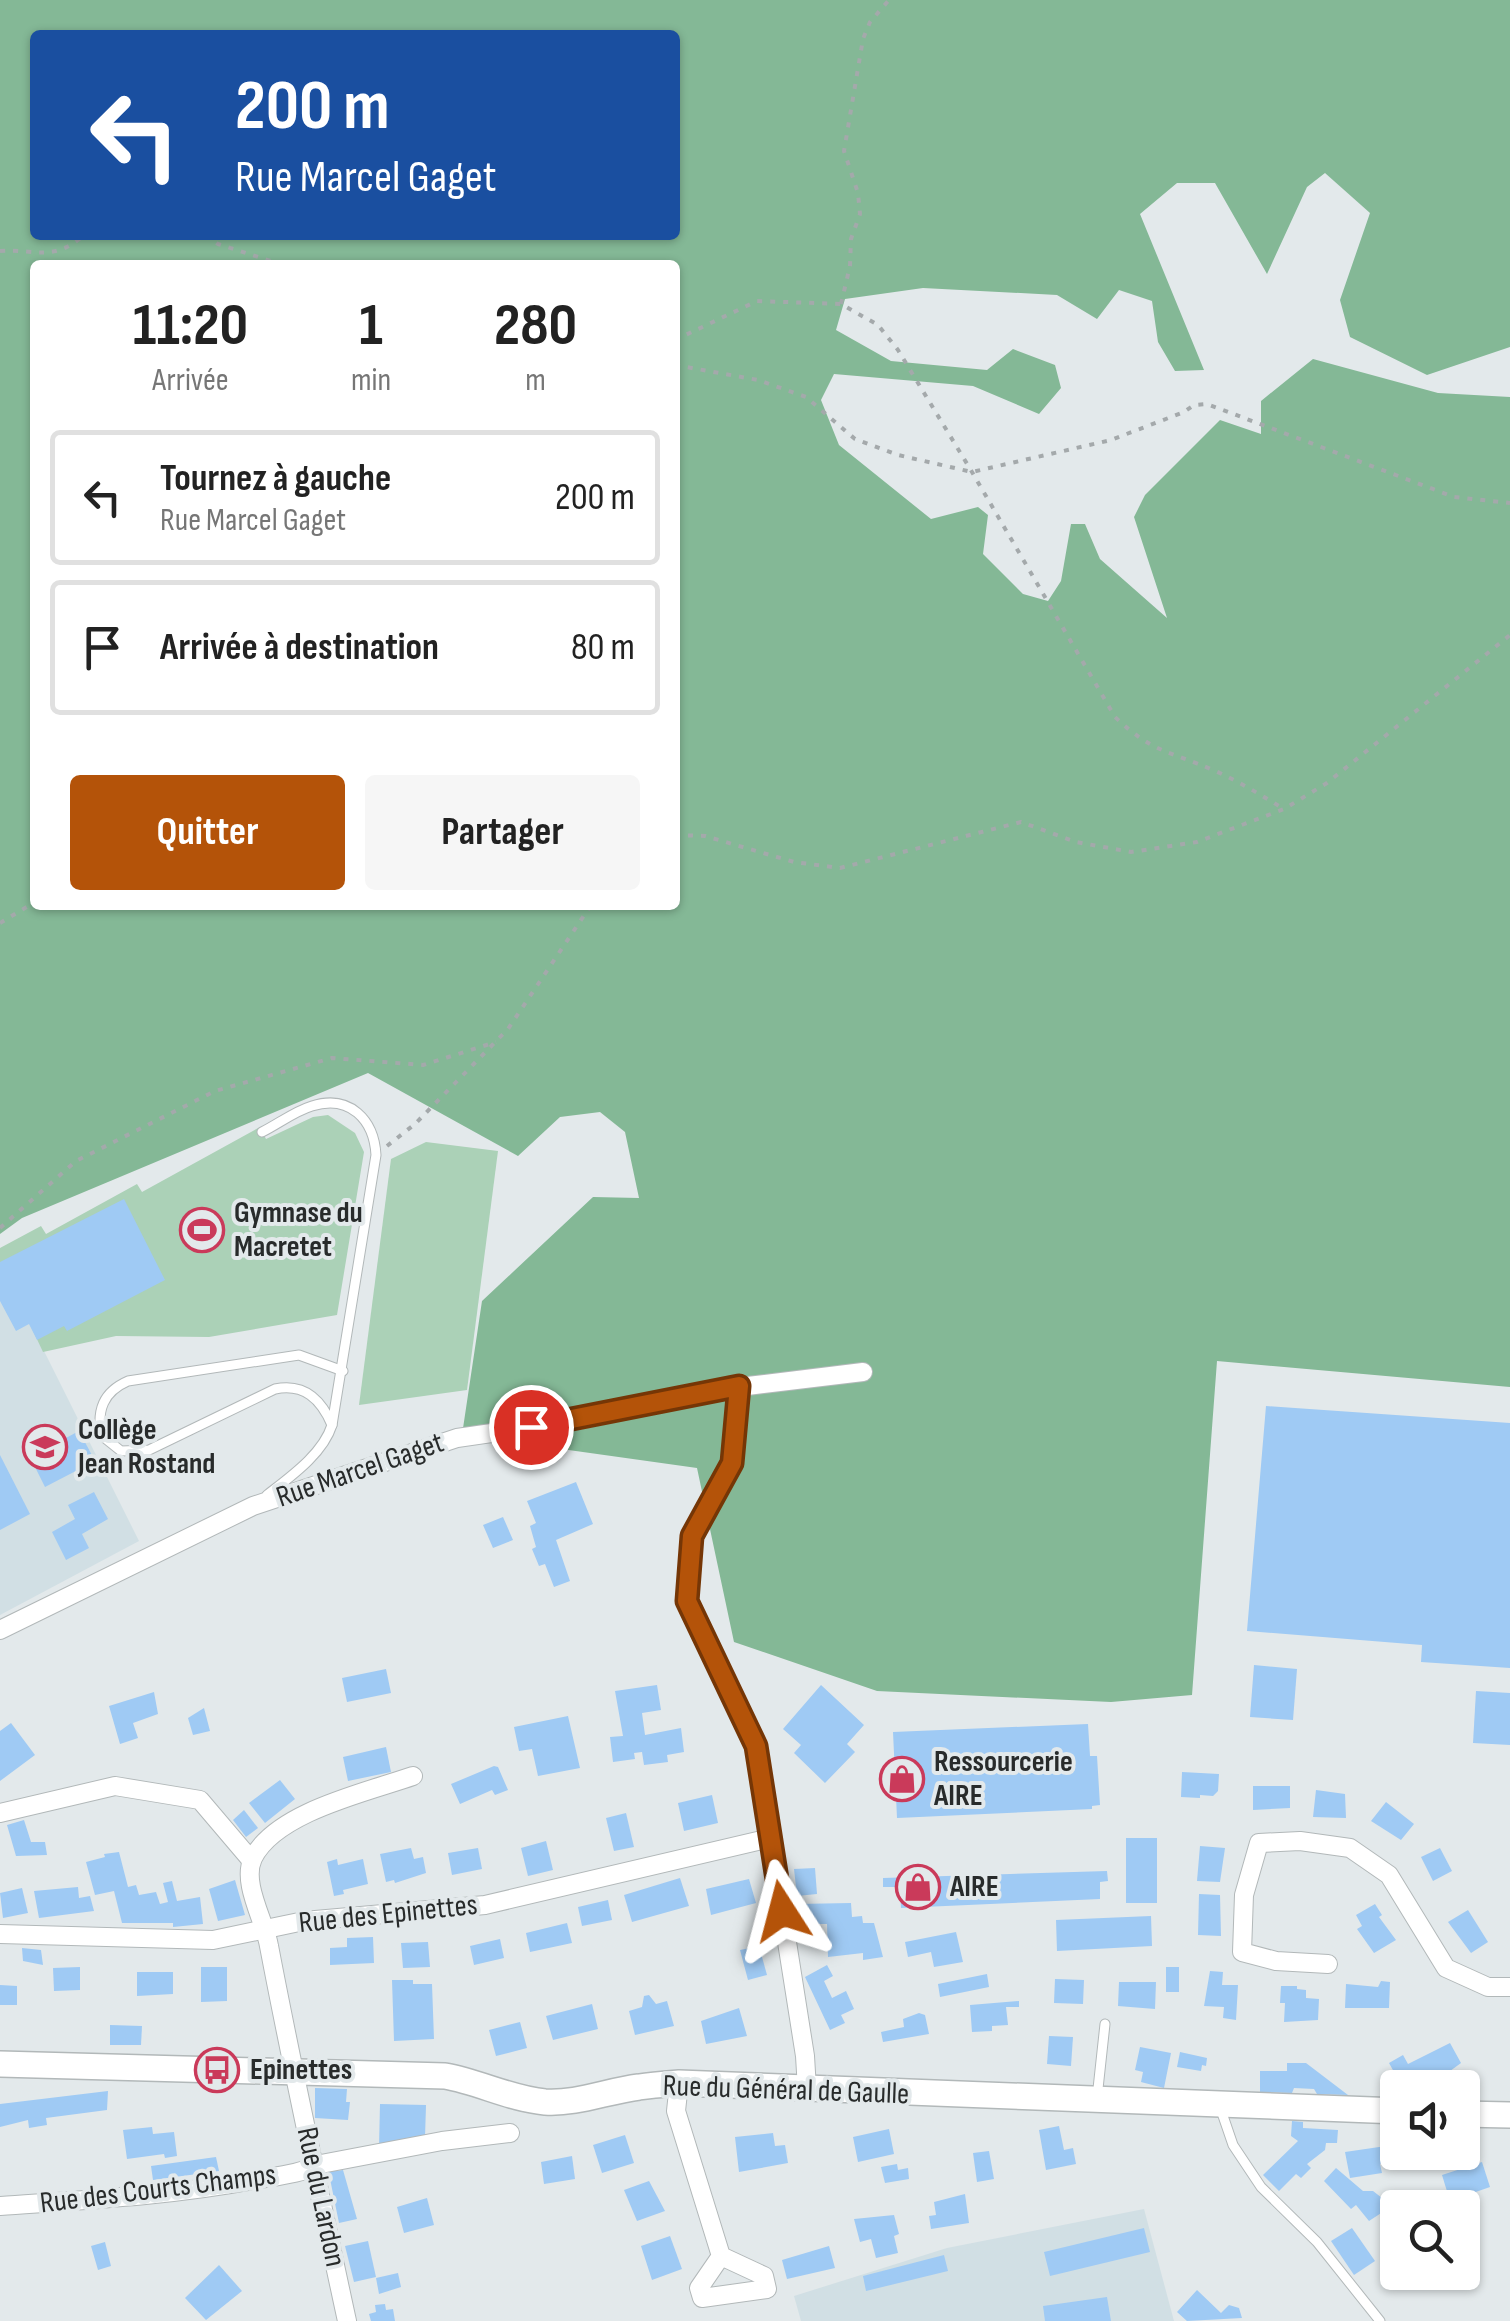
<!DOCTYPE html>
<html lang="fr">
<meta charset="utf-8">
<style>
body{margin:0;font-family:"Sofia Sans Condensed",sans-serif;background:#f6f6f6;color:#222;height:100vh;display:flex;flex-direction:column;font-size:38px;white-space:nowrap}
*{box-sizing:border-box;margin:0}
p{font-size:32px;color:#767676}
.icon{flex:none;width:55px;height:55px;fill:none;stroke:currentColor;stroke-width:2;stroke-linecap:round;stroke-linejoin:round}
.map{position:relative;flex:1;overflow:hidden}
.sheet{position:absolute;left:30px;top:260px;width:650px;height:650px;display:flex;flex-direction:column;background:#fff;border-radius:10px;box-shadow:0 2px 8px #0004}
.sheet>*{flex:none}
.top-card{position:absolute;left:30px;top:30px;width:650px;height:210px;border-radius:10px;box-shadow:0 2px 8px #0004;background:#1a4fa0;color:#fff;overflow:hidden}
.tools{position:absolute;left:1380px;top:2070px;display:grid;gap:20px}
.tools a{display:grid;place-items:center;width:100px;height:100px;border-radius:10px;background:#fff;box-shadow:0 2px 8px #0004;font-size:50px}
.pin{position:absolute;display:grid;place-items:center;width:85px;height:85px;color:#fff;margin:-42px;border:5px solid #fff;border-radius:50%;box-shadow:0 2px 10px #0007}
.me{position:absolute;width:110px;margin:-55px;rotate:351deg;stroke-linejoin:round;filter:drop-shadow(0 0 8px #0008)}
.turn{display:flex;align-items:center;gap:35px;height:210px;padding:0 40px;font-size:45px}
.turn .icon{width:130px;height:130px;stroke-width:2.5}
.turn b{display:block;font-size:70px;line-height:85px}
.eta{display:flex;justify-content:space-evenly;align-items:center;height:170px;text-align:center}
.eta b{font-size:60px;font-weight:700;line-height:70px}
.action{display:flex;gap:20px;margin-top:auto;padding:20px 40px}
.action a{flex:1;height:115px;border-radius:10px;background:#b45309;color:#fff;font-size:40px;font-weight:700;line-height:115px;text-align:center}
.action a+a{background:#f6f6f6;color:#222}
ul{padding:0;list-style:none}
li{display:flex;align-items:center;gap:30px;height:135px;margin:0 20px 15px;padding:0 20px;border:5px solid #e0e0e0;border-radius:10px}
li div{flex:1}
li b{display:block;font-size:38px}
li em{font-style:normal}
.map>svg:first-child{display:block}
.built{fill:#d1dfe4}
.green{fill:#abd1b7}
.forest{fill:#84b896;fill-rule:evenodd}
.building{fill:#9fcaf4}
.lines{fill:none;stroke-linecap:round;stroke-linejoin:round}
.lane-casing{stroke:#b2b8b9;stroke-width:11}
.street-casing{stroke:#b2b8b9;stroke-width:20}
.secondary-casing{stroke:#b2b8b9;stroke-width:28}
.path{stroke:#a4a9ab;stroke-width:4;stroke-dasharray:5 8;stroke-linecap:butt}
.lane{stroke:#fff;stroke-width:9}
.street{stroke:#fff;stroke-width:18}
.secondary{stroke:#fff;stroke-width:25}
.route-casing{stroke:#753606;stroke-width:25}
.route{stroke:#b45309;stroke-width:18}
.labels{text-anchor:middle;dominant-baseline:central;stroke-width:8;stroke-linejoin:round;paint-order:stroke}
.poi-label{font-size:30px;font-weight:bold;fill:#282b2b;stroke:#e3e9eb;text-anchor:start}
.street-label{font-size:30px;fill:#282b2b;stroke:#e3e9eb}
</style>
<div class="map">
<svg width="1510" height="2321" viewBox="0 0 1510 2321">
<rect width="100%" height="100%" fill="#e3e9eb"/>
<!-- built -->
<g class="built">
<path d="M12,1287L139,1541L0,1615V1293Z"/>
<path d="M1144,2209L1174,2321H801L794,2296L947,2248Z"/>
</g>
<!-- green -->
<g class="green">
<path d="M328,1115L355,1133L364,1152L337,1315L209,1337L116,1336L43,1352L13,1288L0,1293V1248L41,1226L46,1234L137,1184L142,1192L260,1127L266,1139L313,1117Z"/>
<path d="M426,1142L498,1151L467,1390L359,1405L391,1159Z"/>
</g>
<!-- forest -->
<path class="forest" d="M0,0H1510V347L1427,375L1350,337L1340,300L1370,213L1325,173L1307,187L1267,274L1215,183H1177L1140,214L1204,370L1175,371L1158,342L1152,301L1119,290L1097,319L1057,295L923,288L845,299L836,330L891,361L987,370L1013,349L1055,365L1061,388L1039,414L973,386L834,374L821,400L839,445L931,519L978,507L988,515L983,554L1023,594L1048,601L1061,581L1071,524H1085L1100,559L1167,618L1134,517L1145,495L1220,420L1261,434V401L1313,359L1438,393L1510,397V1387L1217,1361L1192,1695L1111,1702L877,1691L734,1642L697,1468L462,1435L482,1301L593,1197L639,1198L625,1132L600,1112L560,1117L518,1156L368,1073L22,1218L0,1234ZM35,35H675V235H35ZM35,265H675V905H35Z"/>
<!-- building -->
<g class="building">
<path d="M124,1199L165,1280L67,1331L64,1326L37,1340L29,1324L16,1331L0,1301V1262Z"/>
<path d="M1266,1406L1510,1423V1668L1421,1662L1422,1645L1247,1631Z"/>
<path d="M79,1431L95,1461L45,1487L36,1469L44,1465L42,1460L53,1454L49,1447Z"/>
<path d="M0,1455L30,1514L0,1530Z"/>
<path d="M576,1482L593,1524L556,1540L570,1581L554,1587L545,1564L539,1566L532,1549L536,1547L530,1526L536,1523L527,1501Z"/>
<path d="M94,1492L108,1519L82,1534L89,1548L66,1560L52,1532L75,1519L68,1505Z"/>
<path d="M503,1517L513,1540L493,1548L483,1525Z"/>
<path d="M1254,1665L1297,1669L1293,1720L1250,1717Z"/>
<path d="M386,1669L391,1693L347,1702L342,1678Z"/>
<path d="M657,1685L661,1710L642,1713L645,1735L681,1728L684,1752L667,1755L668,1762L644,1765L642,1752L634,1753L635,1759L613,1762L610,1737L623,1736L615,1691Z"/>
<path d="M821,1685L864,1725L847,1744L855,1752L825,1783L794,1753L801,1745L783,1729Z"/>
<path d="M1476,1691L1510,1693V1745L1473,1743Z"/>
<path d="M154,1692L158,1714L133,1723L138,1738L120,1744L109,1706Z"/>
<path d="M204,1708L210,1731L193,1735L188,1718Z"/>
<path d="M568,1716L580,1768L538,1776L532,1749L519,1751L514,1727Z"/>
<path d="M11,1723L35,1755L0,1781V1731Z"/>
<path d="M1088,1724L1090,1756H1097L1100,1805L1092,1806V1809L897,1818L893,1732Z"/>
<path d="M386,1747L391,1772L348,1781L343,1757Z"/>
<path d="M494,1766L498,1767L508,1790L495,1795L492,1790L460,1804L451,1784Z"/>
<path d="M1182,1772L1219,1774L1218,1791L1213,1796L1200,1795V1798L1181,1797Z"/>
<path d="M280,1780L295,1799L265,1823L249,1803Z"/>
<path d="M1253,1786H1290V1808L1253,1810Z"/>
<path d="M1316,1790L1345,1794L1346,1818L1313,1817Z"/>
<path d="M712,1795L718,1823L684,1831L678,1803Z"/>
<path d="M1386,1802L1414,1824L1401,1840L1371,1821Z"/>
<path d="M244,1810L258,1828L246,1837L233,1820Z"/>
<path d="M626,1813L634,1847L614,1851L606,1818Z"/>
<path d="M24,1820L31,1842H45L47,1855L16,1856L7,1825Z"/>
<rect x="1126" y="1838" width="31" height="65"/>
<path d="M546,1841L553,1870L528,1876L521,1848Z"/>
<path d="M1200,1846L1225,1848L1220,1882L1197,1881Z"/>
<path d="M411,1848L414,1859L423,1857L426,1873L395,1883L394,1880L386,1882L380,1854Z"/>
<path d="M478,1848L482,1869L452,1875L448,1853Z"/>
<path d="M1440,1848L1452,1871L1433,1881L1421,1857Z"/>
<path d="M119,1852L128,1887L136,1885L139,1895L156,1892L160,1904L168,1902L163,1883L172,1881L177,1901L200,1897L203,1924L173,1927V1923H122L114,1891L95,1895L86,1862L105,1857L104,1854Z"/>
<path d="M337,1859L338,1865L363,1859L368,1884L343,1890L344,1894L334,1896L327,1862Z"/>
<path d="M815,1868L817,1894L797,1896L794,1869Z"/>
<path d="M1107,1871L1108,1881L1100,1882V1899L901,1908L900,1887H883V1878Z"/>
<path d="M680,1878L689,1906L632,1922L624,1895Z"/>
<path d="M749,1879L756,1903L711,1915L706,1889Z"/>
<path d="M235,1880L245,1915L218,1921L209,1889Z"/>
<path d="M78,1887L79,1898L90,1896L94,1911L39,1918L34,1891Z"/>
<path d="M22,1888L28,1913L3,1918L0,1893Z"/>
<path d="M1199,1894L1220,1895L1221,1936L1198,1935Z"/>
<path d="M608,1900L612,1920L582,1926L578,1907Z"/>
<path d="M851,1903L852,1917L862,1916L863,1923H874L883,1957L863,1960V1953L828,1957L827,1924H798L797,1904Z"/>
<path d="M1375,1904L1382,1915L1379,1917L1396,1940L1374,1953L1357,1929L1362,1926L1356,1915Z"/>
<path d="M1468,1910L1488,1942L1471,1953L1448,1922Z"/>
<path d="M1151,1916L1152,1946L1057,1951L1056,1920Z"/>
<path d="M567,1923L572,1943L530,1952L526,1933Z"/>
<path d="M956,1932L963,1962L934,1967L931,1952L908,1957L905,1942Z"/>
<path d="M373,1937L374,1963L330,1965V1948L347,1947V1938Z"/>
<path d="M500,1939L504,1958L474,1965L470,1946Z"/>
<path d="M428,1942L430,1967L403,1968L401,1943Z"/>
<path d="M759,1946L767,1975L748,1980L740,1950Z"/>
<path d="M22,1948L41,1950L43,1965L23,1961Z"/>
<path d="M827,1965L833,1976L824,1981L832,1998L846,1991L854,2009L841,2015L845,2023L830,2030L805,1977Z"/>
<path d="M80,1967V1990L54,1991L53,1968Z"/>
<path d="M201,1967H227V2001L201,2002Z"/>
<rect x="1166" y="1967" width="13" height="25"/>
<path d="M1210,1971L1223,1972L1222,1985H1238L1236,2020L1223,2018L1224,2007L1204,2006Z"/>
<path d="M137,1972H173V1994L137,1996Z"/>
<path d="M987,1974L989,1987L940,1997L938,1984Z"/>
<path d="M1055,1979L1084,1980L1083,2004L1054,2003Z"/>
<path d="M392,1980H413V1984H432L434,2039L394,2041Z"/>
<path d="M1381,1981L1390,1982L1389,2008H1345L1346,1984L1378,1987Z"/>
<path d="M1119,1982H1156L1155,2009L1118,2006Z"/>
<path d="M0,1985L17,1986V2005H0Z"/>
<path d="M1281,1986H1297V1989L1306,1990V1998L1319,1999L1318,2020L1284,2022L1285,2003H1280Z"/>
<path d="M649,1995L656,2004L667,2001L674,2026L635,2035L629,2011L642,2007L644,1996Z"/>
<path d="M1019,2001V2007H1006L1008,2025L992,2026V2031L972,2032L970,2005Z"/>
<path d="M592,2004L598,2029L553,2040L546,2016Z"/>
<path d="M739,2008L747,2036L706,2044L701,2021Z"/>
<path d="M919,2013L925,2015L929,2034L883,2042L881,2032L904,2027L903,2019Z"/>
<path d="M520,2022L527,2048L496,2056L489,2030Z"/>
<path d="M110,2025L142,2026L141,2045H110Z"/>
<path d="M1049,2036L1073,2037L1071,2066L1047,2064Z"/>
<path d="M1450,2043L1461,2063L1435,2082L1433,2078L1419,2085L1413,2074L1399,2081L1389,2063L1403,2055L1408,2064Z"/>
<path d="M1140,2047L1171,2053L1164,2088L1141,2082L1143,2072L1135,2070Z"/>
<path d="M1180,2052L1207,2058L1206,2066L1202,2065L1201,2071L1177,2067Z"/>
<path d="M1287,2063H1306L1348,2095L1317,2094L1314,2089L1294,2088L1292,2093L1260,2092V2071H1287Z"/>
<path d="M315,2088L347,2089L346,2102H350L348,2120L315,2118Z"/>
<path d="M108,2091L107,2110L46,2118L47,2125L29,2128L28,2120L0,2127V2104Z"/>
<path d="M380,2104L426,2105L425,2137L379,2148Z"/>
<path d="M1292,2121L1303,2122V2128L1338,2130L1337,2143H1326L1325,2150L1307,2164L1311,2168L1301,2178L1296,2174L1279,2191L1263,2175L1298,2141L1291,2136Z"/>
<path d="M1059,2126L1064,2150L1073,2148L1076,2164L1046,2170L1039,2130Z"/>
<path d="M152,2127L153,2134L174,2132L177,2156L165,2158L164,2154L127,2159L123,2130Z"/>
<path d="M889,2129L894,2154L858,2162L853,2137Z"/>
<path d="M773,2133L775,2146L785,2145L788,2163L739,2172L735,2137Z"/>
<path d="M625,2135L634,2163L602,2173L593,2145Z"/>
<path d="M1386,2146L1389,2163L1380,2164L1382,2173L1350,2178L1345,2152Z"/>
<path d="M989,2151L994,2179L977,2182L973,2153Z"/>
<path d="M572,2156L575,2179L544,2184L541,2162Z"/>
<path d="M216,2157L219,2171L153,2180L151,2166Z"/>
<path d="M1482,2162L1490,2187L1450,2201L1442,2175Z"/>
<path d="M897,2164L898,2170L908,2168L909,2179L885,2183L881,2167Z"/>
<path d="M336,2168L337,2171L343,2170L357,2219L339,2223L328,2169Z"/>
<path d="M1336,2168L1363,2191H1373L1382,2198L1390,2195L1398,2202L1369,2221L1356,2205L1351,2209L1324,2181Z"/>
<path d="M649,2181L665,2211L637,2221L624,2190Z"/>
<path d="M965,2194L969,2223L931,2229L929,2216L936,2215L934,2202Z"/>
<path d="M427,2198L434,2225L404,2233L397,2207Z"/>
<path d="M894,2215L899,2234L894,2236L898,2253L876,2258L871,2239L860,2242L854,2219Z"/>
<path d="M1144,2228L1150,2252L1050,2276L1044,2252Z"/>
<path d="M1352,2228L1375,2261L1354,2275L1331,2241Z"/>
<path d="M670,2236L682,2269L652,2280L641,2246Z"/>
<path d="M368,2241L376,2277L354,2282L345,2246Z"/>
<path d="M105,2242L111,2266L98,2270L91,2246Z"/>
<path d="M829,2246L835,2268L787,2279L782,2260Z"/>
<path d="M944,2255L948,2271L866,2291L863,2276Z"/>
<path d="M219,2265L242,2291L206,2320L185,2298Z"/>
<path d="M398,2273L401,2287L379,2294L376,2278Z"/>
<path d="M1197,2290L1221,2313L1229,2305L1239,2308L1242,2318L1187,2321L1177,2312Z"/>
<path d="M1107,2297L1111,2321H1045L1043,2306Z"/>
<path d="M385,2304L386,2310L393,2309L395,2321H371L369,2314L376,2312L375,2305Z"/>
</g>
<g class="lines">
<defs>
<g id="lane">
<path d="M262,1132C278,1124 295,1111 312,1106C350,1094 374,1120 376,1155L332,1425C323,1454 290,1477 267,1495"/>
<path d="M332,1425C321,1399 304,1383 275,1389L149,1450L121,1451L101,1435C97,1410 103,1392 128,1381L299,1355L343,1371"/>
<path d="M1097,2098L1105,2024"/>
<path d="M1221,2110L1233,2145L1261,2187L1317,2242L1380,2321"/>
</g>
<g id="street">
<path d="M739,1387L731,1463L692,1536L687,1601L756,1746L805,2056L807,2089"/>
<path d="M0,1630L253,1506L457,1438L568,1422L739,1387L863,1372"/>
<path d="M0,1813L115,1786L200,1800L251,1860"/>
<path d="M0,1934L213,1940L304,1921L485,1905L770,1838"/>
<path d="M1328,1964L1276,1961L1242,1952L1244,1895L1259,1843L1300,1841L1350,1848L1389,1875L1446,1968L1488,1987H1510"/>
<path d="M679,2083L676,2111L721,2256L764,2276L767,2289L702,2298L699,2288L721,2256"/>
<path d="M0,2206C85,2200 170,2196 254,2180C276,2176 300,2174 321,2164L442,2141L510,2133"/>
<path d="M347,2321C320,2196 293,2072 269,1946C265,1921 241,1883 253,1858C276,1812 367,1792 413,1776"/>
</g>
<g id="secondary">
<path d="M0,2064L445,2076C479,2082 511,2099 545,2102C577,2104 607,2091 639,2087C652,2085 666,2084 679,2083L1398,2111"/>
<path d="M1462,2114L1510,2115"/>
</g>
</defs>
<!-- lane casing -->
<use href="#lane" class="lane-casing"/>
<!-- street casing -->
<use href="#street" class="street-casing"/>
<!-- secondary casing -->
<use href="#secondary" class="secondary-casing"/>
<!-- path -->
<g class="path">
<path d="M206,235L218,244L283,265"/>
<path d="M0,251C36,249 54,262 84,235"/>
<path d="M841,304L850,266L851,239L860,214L858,193L844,151L863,39L870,22L889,0"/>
<path d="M675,340L757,301L841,304L878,325L898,350L972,472L1115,717C1153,753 1169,751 1213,770C1238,781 1261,795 1284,809"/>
<path d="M675,365L758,380L806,397L855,439L898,455L972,472L1111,440L1184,412L1194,405L1207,404L1454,497L1510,503"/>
<path d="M675,835L705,836L794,862L840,868L1021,822L1076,842L1131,852L1197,842L1284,809L1327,783L1510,635"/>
<path d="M0,923L35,902"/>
<path d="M387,1146L415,1124L508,1029L591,905"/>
<path d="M0,1228L76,1161L215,1091L332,1058L423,1065L496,1042"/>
</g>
<!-- lane -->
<use href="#lane" class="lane"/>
<!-- street -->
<use href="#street" class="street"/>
<!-- secondary -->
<use href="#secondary" class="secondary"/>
</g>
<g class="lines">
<defs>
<path id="route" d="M531,1427L739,1386L732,1463L692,1536L687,1601L756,1746L782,1911"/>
</defs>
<!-- route casing -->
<use href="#route" class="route-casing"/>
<!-- route -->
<use href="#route" class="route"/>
</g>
<!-- icons -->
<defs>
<symbol id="stadium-ring" viewBox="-11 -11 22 22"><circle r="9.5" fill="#e3e9eb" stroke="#ca3a5a" stroke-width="1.5"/><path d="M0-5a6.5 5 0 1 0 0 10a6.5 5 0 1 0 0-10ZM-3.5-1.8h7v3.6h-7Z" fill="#ca3a5a"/></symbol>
<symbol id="school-ring" viewBox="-11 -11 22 22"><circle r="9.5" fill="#e3e9eb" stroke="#ca3a5a" stroke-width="1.5"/><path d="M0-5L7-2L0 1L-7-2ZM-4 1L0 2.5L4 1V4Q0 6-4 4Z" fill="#ca3a5a"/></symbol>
<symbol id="shop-ring" viewBox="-11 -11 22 22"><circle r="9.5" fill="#e3e9eb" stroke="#ca3a5a" stroke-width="1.5"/><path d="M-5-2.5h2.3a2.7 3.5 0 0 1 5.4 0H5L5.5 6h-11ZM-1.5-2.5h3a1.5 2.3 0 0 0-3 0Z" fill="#ca3a5a"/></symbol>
<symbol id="bus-ring" viewBox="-11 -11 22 22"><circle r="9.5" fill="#e3e9eb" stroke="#ca3a5a" stroke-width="1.5"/><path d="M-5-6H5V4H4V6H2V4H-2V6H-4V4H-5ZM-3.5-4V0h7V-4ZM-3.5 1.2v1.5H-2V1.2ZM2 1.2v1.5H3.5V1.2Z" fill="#ca3a5a"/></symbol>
</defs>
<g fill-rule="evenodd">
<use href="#stadium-ring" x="177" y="1205" width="50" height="50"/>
<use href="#school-ring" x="20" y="1422" width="50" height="50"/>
<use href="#shop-ring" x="877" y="1754" width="50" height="50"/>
<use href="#shop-ring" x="893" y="1862" width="50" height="50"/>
<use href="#bus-ring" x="192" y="2045" width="50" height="50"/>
</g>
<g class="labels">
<!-- poi labels -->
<g class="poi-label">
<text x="234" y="1213">Gymnase du<tspan x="234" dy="34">Macretet</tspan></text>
<text x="78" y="1430">Collège<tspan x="78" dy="34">Jean Rostand</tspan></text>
<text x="934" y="1762">Ressourcerie<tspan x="934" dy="34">AIRE</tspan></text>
<text x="950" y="1887">AIRE</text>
<text x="250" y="2070">Epinettes</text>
</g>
<!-- street labels -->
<g class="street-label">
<text transform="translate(360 1470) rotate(-19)">Rue Marcel Gaget</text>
<text transform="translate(388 1914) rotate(-6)">Rue des Epinettes</text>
<text transform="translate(786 2090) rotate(2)">Rue du Général de Gaulle</text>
<text transform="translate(158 2189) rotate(-7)">Rue des Courts Champs</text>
<text transform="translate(321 2197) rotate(78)">Rue du Lardon</text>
</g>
</g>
</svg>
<div class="tools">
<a><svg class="icon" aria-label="sound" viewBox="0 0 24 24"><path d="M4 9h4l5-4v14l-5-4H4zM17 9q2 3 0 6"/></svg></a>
<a><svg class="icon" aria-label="search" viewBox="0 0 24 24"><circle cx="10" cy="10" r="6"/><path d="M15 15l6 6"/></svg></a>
</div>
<div class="pin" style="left:531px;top:1427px;background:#d93025"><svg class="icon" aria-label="arrive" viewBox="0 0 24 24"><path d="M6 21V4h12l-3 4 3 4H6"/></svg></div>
<svg class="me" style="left:782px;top:1911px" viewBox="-20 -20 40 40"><path d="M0-17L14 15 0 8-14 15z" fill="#b45309" stroke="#fff" stroke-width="4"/></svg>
<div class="top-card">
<div class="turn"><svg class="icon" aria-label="left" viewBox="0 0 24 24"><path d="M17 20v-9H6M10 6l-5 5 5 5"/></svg><div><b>200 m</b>Rue Marcel Gaget</div></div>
</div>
<section class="sheet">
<div class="eta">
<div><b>11:20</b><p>Arrivée</p></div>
<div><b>1</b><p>min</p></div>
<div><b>280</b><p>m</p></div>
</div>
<ul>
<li><svg class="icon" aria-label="left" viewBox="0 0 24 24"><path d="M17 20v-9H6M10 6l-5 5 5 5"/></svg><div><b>Tournez à gauche</b><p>Rue Marcel Gaget</p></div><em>200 m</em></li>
<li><svg class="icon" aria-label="arrive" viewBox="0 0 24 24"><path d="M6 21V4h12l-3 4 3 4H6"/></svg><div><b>Arrivée à destination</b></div><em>80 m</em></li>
</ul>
<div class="action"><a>Quitter</a><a>Partager</a></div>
</section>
</div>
